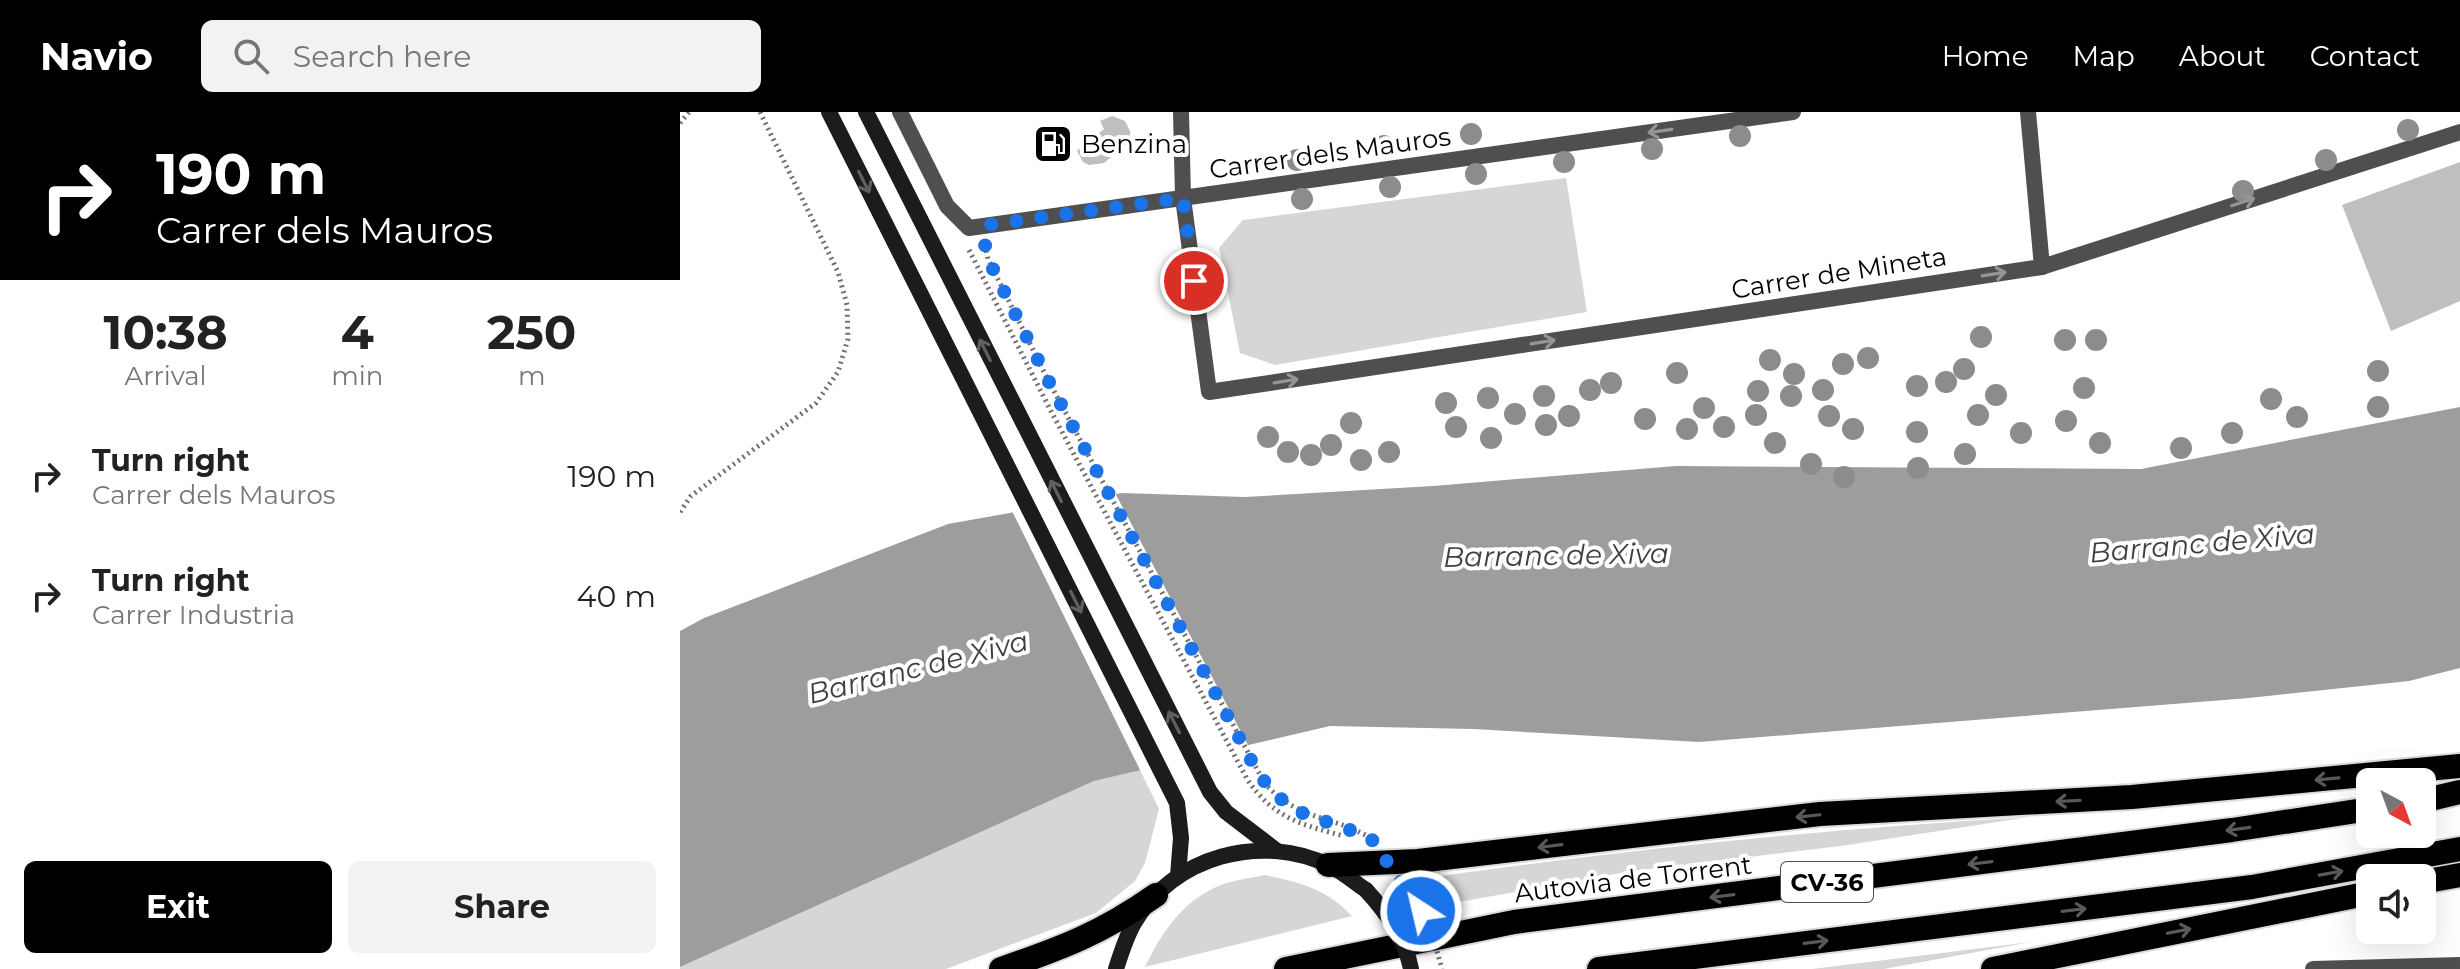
<!DOCTYPE html>
<style>
body{margin:0;font-family:Montserrat,sans-serif;background:#f2f2f2;color:#222;height:100vh;display:flex;flex-direction:column;font-size:30px;white-space:nowrap}
*{box-sizing:border-box;margin:0}
p{font-size:26px;color:#767676}
.icon{flex:none;width:44px;height:44px;fill:none;stroke:currentColor;stroke-width:2;stroke-linecap:round;stroke-linejoin:round}
.map{position:relative;flex:1;overflow:hidden}
.sheet{display:flex;flex-direction:column;background:#fff;width:680px}
.sheet>*{flex:none}
.top-card{background:#000;color:#fff;overflow:hidden}
.needle{width:52px;rotate:139deg}
.fabs{position:absolute;left:1676px;top:656px;display:grid;gap:16px}
.fabs a{display:grid;place-items:center;width:80px;height:80px;border-radius:12px;background:#fff;box-shadow:0 8px 32px #0002;font-size:40px}
.pin{position:absolute;display:grid;place-items:center;width:68px;height:68px;color:#fff;margin:-34px;border:4px solid #fff;border-radius:50%;box-shadow:0 2px 8px #0007}
.me{position:absolute;width:88px;margin:-44px;rotate:325deg;stroke-linejoin:round;filter:drop-shadow(0 0 6px #0008)}
.turn{display:flex;align-items:center;gap:28px;height:168px;padding:0 24px;font-size:36px}
.turn .icon{width:104px;height:104px;stroke-width:2.5}
.turn b{display:block;font-size:56px;line-height:68px}
.eta{display:flex;justify-content:space-evenly;align-items:center;height:136px;text-align:center}
.eta b{font-size:48px;font-weight:700;line-height:56px}
.button{display:flex;gap:16px;margin-top:auto;padding:16px 24px}
.button a{flex:1;height:92px;border-radius:12px;background:#000;color:#fff;font-size:32px;font-weight:700;line-height:92px;text-align:center}
.button a+a{background:#f2f2f2;color:#222}
ul{padding:0;list-style:none}
li{display:flex;align-items:center;gap:24px;height:120px;padding:0 24px}
li div{flex:1}
li b{display:block;font-size:30px}
li em{font-style:normal}
header{display:flex;align-items:center;gap:48px;box-sizing:border-box;height:112px;padding:0 40px;background:#000;color:#fff}
header strong{font-size:38px}
nav{display:flex;gap:44px;margin-inline-start:auto;font-size:28px}
.search{width:560px;height:72px;background:#f2f2f2;display:flex;align-items:center;gap:20px;box-sizing:border-box;padding:0 28px;border-radius:12px;color:#767676;font-size:30px}
main{display:flex;flex:1;min-height:0}
.map>svg:first-child{display:block}
.green{fill:#d6d6d6}
.water{fill:#9d9d9d}
.pier{fill:#fff}
.building{fill:#bfbfbf}
.lines{fill:none;stroke-linecap:round;stroke-linejoin:round}
.highway-casing{stroke:#dbdbdb;stroke-width:28}
.path{stroke:#717171;stroke-width:5;stroke-dasharray:2 4;stroke-linecap:butt}
.lane{stroke:#4f4f4f;stroke-width:16}
.street{stroke:#4f4f4f;stroke-width:16}
.secondary{stroke:#1c1c1c;stroke-width:16}
.highway{stroke:#000;stroke-width:24}
.path-bridge{stroke:#717171;stroke-width:5;stroke-dasharray:2 4;stroke-linecap:butt}
.secondary-bridge{stroke:#1c1c1c;stroke-width:16}
.tree{fill:#8c8c8c}
.oneway{stroke:#959595}
.oneway2{stroke:#606060}
.oneway3{stroke:#595959}
.route{stroke:#1a73e8;stroke-width:14;stroke-dasharray:0 25.2}
.labels{text-anchor:middle;dominant-baseline:central;stroke-width:8;stroke-linejoin:round;paint-order:stroke}
.shield{fill:#fff;stroke:#4c4c4c;stroke-width:2}
.shield-label{font-size:24px;font-weight:bold;fill:#000}
.poi-label{font-size:26px;fill:#000;stroke:#fff;text-anchor:start}
.street-label{font-size:26px;fill:#000;stroke:#fff}
.water-label{font-size:28px;font-style:italic;fill:#3e3e3e;stroke:#fff}
</style>
<header>
<strong>Navio</strong>
<div class="search"><svg class="icon" aria-label="search" viewBox="0 0 24 24"><circle cx="10" cy="10" r="6"/><path d="M15 15l6 6"/></svg>Search here</div>
<nav><a>Home</a><a>Map</a><a>About</a><a>Contact</a></nav>
</header>
<main>
<section class="sheet">
<div class="top-card">
<div class="turn"><svg class="icon" aria-label="right" viewBox="0 0 24 24"><path d="M7 20v-9h11M14 6l5 5-5 5"/></svg><div><b>190 m</b>Carrer dels Mauros</div></div>
</div>
<div class="eta">
<div><b>10:38</b><p>Arrival</p></div>
<div><b>4</b><p>min</p></div>
<div><b>250</b><p>m</p></div>
</div>
<ul>
<li><svg class="icon" aria-label="right" viewBox="0 0 24 24"><path d="M7 20v-9h11M14 6l5 5-5 5"/></svg><div><b>Turn right</b><p>Carrer dels Mauros</p></div><em>190 m</em></li>
<li><svg class="icon" aria-label="right" viewBox="0 0 24 24"><path d="M7 20v-9h11M14 6l5 5-5 5"/></svg><div><b>Turn right</b><p>Carrer Industria</p></div><em>40 m</em></li>
</ul>
<div class="button"><a>Exit</a><a>Share</a></div>
</section>
<div class="map">
<svg width="1780" height="857" viewBox="0 0 1780 857">
<rect width="100%" height="100%" fill="#fff"/>
<!-- green -->
<g class="green">
<path d="M886,66L907,200L595,253L560,241L539,136L563,108Z"/>
<path d="M460,658L479,697L465,751L455,769L416,801L266,857H0V855L414,669Z"/>
<path d="M1349,705L1168,733L952,759L745,796L726,769C933,739 1141,717 1349,705Z"/>
<path d="M585,763C621,771 645,776 672,804L465,855C482,820 503,788 541,773C554,768 570,766 585,763Z"/>
<path d="M1351,830L1204,857H1132Z"/>
</g>
<!-- water -->
<path class="water" d="M1780,295V556L1729,569L1569,586L1019,630L794,617L650,614L414,669L0,855V519L24,506L268,412L442,381L565,385L753,374L996,354L1461,357Z"/>
<!-- pier -->
<path class="pier" d="M434,379L570,637L462,662L331,397Z"/>
<!-- building -->
<g class="building">
<path d="M432,4L445,9L450,19V26L447,32L424,51L409,53L403,50L397,39L424,17L420,9Z"/>
<path d="M1780,50V189L1711,219L1662,93Z"/>
</g>
<g class="lines">
<defs>
<g id="highway">
<path d="M1742,689L1780,680"/>
<path d="M648,753L738,749L1140,702L1452,685L1780,654"/>
<path d="M1742,770L1780,763"/>
<path d="M321,857C382,836 422,821 476,783"/>
<path d="M606,857L834,810L1552,718L1690,697"/>
<path d="M919,857L1572,775L1780,737"/>
<path d="M1313,857L1690,781"/>
</g>
</defs>
<!-- highway casing -->
<use href="#highway" class="highway-casing"/>
<!-- path -->
<g class="path">
<path d="M0,11L9,0"/>
<path d="M305,133L308,147L368,268L585,672C622,710 648,702 689,725"/>
<path d="M289,138L373,303L567,667C593,706 622,713 664,724"/>
<path d="M0,400L11,384L136,291L158,260L168,227L167,193L158,160L80,0"/>
</g>
<!-- lane -->
<path class="lane" d="M1633,857L1780,853"/>
<!-- street -->
<g class="street">
<path d="M220,0L267,94L289,116L1113,0"/>
<path d="M501,0L503,86L529,280L1362,155L1780,20"/>
<path d="M1348,0L1362,155"/>
</g>
<!-- secondary -->
<g class="secondary">
<path d="M149,0L497,691L501,726L498,764"/>
<path d="M186,0L530,680L546,700L597,739"/>
<path d="M436,857C441,841 446,825 454,811C493,744 582,720 650,754C663,760 674,770 686,778"/>
</g>
<!-- highway -->
<use href="#highway" class="highway"/>
<!-- path-bridge -->
<path class="path-bridge" d="M721,771L751,818L762,857"/>
<!-- secondary-bridge -->
<path class="secondary-bridge" d="M686,778C707,801 725,826 731,857"/>
</g>
<!-- trees -->
<g class="tree">
<circle cx="1728" cy="18" r="11"/>
<circle cx="791" cy="22" r="11"/>
<circle cx="1060" cy="24" r="11"/>
<circle cx="704" cy="34" r="11"/>
<circle cx="972" cy="37" r="11"/>
<circle cx="617" cy="48" r="11"/>
<circle cx="1646" cy="48" r="11"/>
<circle cx="884" cy="50" r="11"/>
<circle cx="796" cy="62" r="11"/>
<circle cx="710" cy="75" r="11"/>
<circle cx="1563" cy="79" r="11"/>
<circle cx="622" cy="87" r="11"/>
<circle cx="1301" cy="225" r="11"/>
<circle cx="1385" cy="228" r="11"/>
<circle cx="1416" cy="228" r="11"/>
<circle cx="1188" cy="246" r="11"/>
<circle cx="1090" cy="248" r="11"/>
<circle cx="1163" cy="252" r="11"/>
<circle cx="1284" cy="257" r="11"/>
<circle cx="1698" cy="259" r="11"/>
<circle cx="997" cy="261" r="11"/>
<circle cx="1114" cy="262" r="11"/>
<circle cx="1266" cy="270" r="11"/>
<circle cx="931" cy="271" r="11"/>
<circle cx="1237" cy="274" r="11"/>
<circle cx="1404" cy="276" r="11"/>
<circle cx="910" cy="278" r="11"/>
<circle cx="1143" cy="278" r="11"/>
<circle cx="1078" cy="279" r="11"/>
<circle cx="1316" cy="283" r="11"/>
<circle cx="864" cy="284" r="11"/>
<circle cx="1111" cy="284" r="11"/>
<circle cx="808" cy="286" r="11"/>
<circle cx="1591" cy="287" r="11"/>
<circle cx="766" cy="291" r="11"/>
<circle cx="1698" cy="295" r="11"/>
<circle cx="1024" cy="296" r="11"/>
<circle cx="835" cy="302" r="11"/>
<circle cx="1076" cy="303" r="11"/>
<circle cx="1298" cy="303" r="11"/>
<circle cx="889" cy="304" r="11"/>
<circle cx="1149" cy="304" r="11"/>
<circle cx="1617" cy="305" r="11"/>
<circle cx="965" cy="307" r="11"/>
<circle cx="1386" cy="309" r="11"/>
<circle cx="671" cy="311" r="11"/>
<circle cx="866" cy="313" r="11"/>
<circle cx="776" cy="315" r="11"/>
<circle cx="1044" cy="315" r="11"/>
<circle cx="1007" cy="317" r="11"/>
<circle cx="1173" cy="317" r="11"/>
<circle cx="1237" cy="320" r="11"/>
<circle cx="1341" cy="321" r="11"/>
<circle cx="1552" cy="321" r="11"/>
<circle cx="588" cy="325" r="11"/>
<circle cx="811" cy="326" r="11"/>
<circle cx="1095" cy="331" r="11"/>
<circle cx="1420" cy="331" r="11"/>
<circle cx="651" cy="333" r="11"/>
<circle cx="1501" cy="336" r="11"/>
<circle cx="608" cy="340" r="11"/>
<circle cx="709" cy="340" r="11"/>
<circle cx="1285" cy="342" r="11"/>
<circle cx="631" cy="343" r="11"/>
<circle cx="681" cy="348" r="11"/>
<circle cx="1131" cy="352" r="11"/>
<circle cx="1238" cy="356" r="11"/>
<circle cx="1164" cy="365" r="11"/>
</g>
<!-- one-way arrows -->
<defs><path id="oneway-shaft" d="M-6 0H5M1.5-3L5.5 0L1.5 3" fill="none" stroke-width="1.6" stroke-linecap="round" stroke-linejoin="round" transform="scale(2)"/></defs>
<g class="oneway">
<use href="#oneway-shaft" transform="translate(980 19) rotate(172)"/>
<use href="#oneway-shaft" transform="translate(1563 90) rotate(-18)"/>
<use href="#oneway-shaft" transform="translate(1314 162) rotate(-9)"/>
<use href="#oneway-shaft" transform="translate(863 230) rotate(-9)"/>
<use href="#oneway-shaft" transform="translate(606 269) rotate(-9)"/>
</g>
<g class="oneway2">
<use href="#oneway-shaft" transform="translate(184 70) rotate(63)"/>
<use href="#oneway-shaft" transform="translate(305 238) rotate(-117)"/>
<use href="#oneway-shaft" transform="translate(376 379) rotate(-117)"/>
<use href="#oneway-shaft" transform="translate(396 490) rotate(63)"/>
<use href="#oneway-shaft" transform="translate(494 610) rotate(-117)"/>
</g>
<g class="oneway3">
<use href="#oneway-shaft" transform="translate(1647 667) rotate(175)"/>
<use href="#oneway-shaft" transform="translate(1388 689) rotate(177)"/>
<use href="#oneway-shaft" transform="translate(1128 704) rotate(174)"/>
<use href="#oneway-shaft" transform="translate(1558 717) rotate(172)"/>
<use href="#oneway-shaft" transform="translate(870 734) rotate(173)"/>
<use href="#oneway-shaft" transform="translate(1300 751) rotate(173)"/>
<use href="#oneway-shaft" transform="translate(1651 761) rotate(-10)"/>
<use href="#oneway-shaft" transform="translate(1042 784) rotate(173)"/>
<use href="#oneway-shaft" transform="translate(1394 798) rotate(-7)"/>
<use href="#oneway-shaft" transform="translate(1499 819) rotate(-11)"/>
<use href="#oneway-shaft" transform="translate(1136 830) rotate(-7)"/>
</g>
<g class="lines">
<!-- route -->
<path class="route" d="M514,169L503,86L307,113L304,128L308,147L368,268L579,663L598,685L624,702L690,725L741,799"/>
</g>
<!-- icons -->
<defs>
<symbol id="fuel-square" viewBox="-11 -11 22 22"><rect x="-9" y="-9" width="18" height="18" rx="4" fill="#000" stroke="#fff"/><path d="M-5.5-6h7V0h2V4h1.3V-2.5L3-4.5l.8-.8L6-3V5H2.5V1h-1V6h-7ZM-4.2-4.7v3.2H.2V-4.7Z" fill="#fff"/></symbol>
</defs>
<g fill-rule="evenodd">
<use href="#fuel-square" x="351" y="10" width="44" height="44"/>
</g>
<g class="labels">
<!-- shield labels -->
<rect class="shield" x="1101" y="750" width="92" height="40" rx="6"/>
<g class="shield-label">
<text x="1147" y="770">CV-36</text>
</g>
<!-- poi labels -->
<g class="poi-label">
<text x="401" y="32">Benzina</text>
</g>
<!-- street labels -->
<g class="street-label">
<text transform="translate(650 41) rotate(-8)">Carrer dels Mauros</text>
<text transform="translate(1159 161) rotate(-9)">Carrer de Mineta</text>
<text transform="translate(953 767) rotate(-7)">Autovia de Torrent</text>
</g>
<!-- water labels -->
<g class="water-label">
<text transform="translate(1522 431) rotate(-5)">Barranc de Xiva</text>
<text transform="translate(876 443) rotate(-1)">Barranc de Xiva</text>
<text transform="translate(238 555) rotate(-14)">Barranc de Xiva</text>
</g>
</g>
</svg>
<div class="fabs">
<a><svg class="needle" viewBox="-14 -14 28 28"><path d="M0-13l5 13h-10z" fill="#e53935"/><path d="M0 13l5-13h-10z" fill="#767676"/></svg></a>
<a><svg class="icon" aria-label="sound" viewBox="0 0 24 24"><path d="M4 9h4l5-4v14l-5-4H4zM17 9q2 3 0 6"/></svg></a>
</div>
<div class="pin" style="left:514px;top:169px;background:#d93025"><svg class="icon" aria-label="arrive" viewBox="0 0 24 24"><path d="M6 21V4h12l-3 4 3 4H6"/></svg></div>
<svg class="me" style="left:741px;top:799px" viewBox="-20 -20 40 40"><circle r="17" fill="#1a73e8" stroke="#fff" stroke-width="3"/><path d="M0-11L8 9 0 5-8 9z" fill="#fff"/></svg>
</div>
</main>
